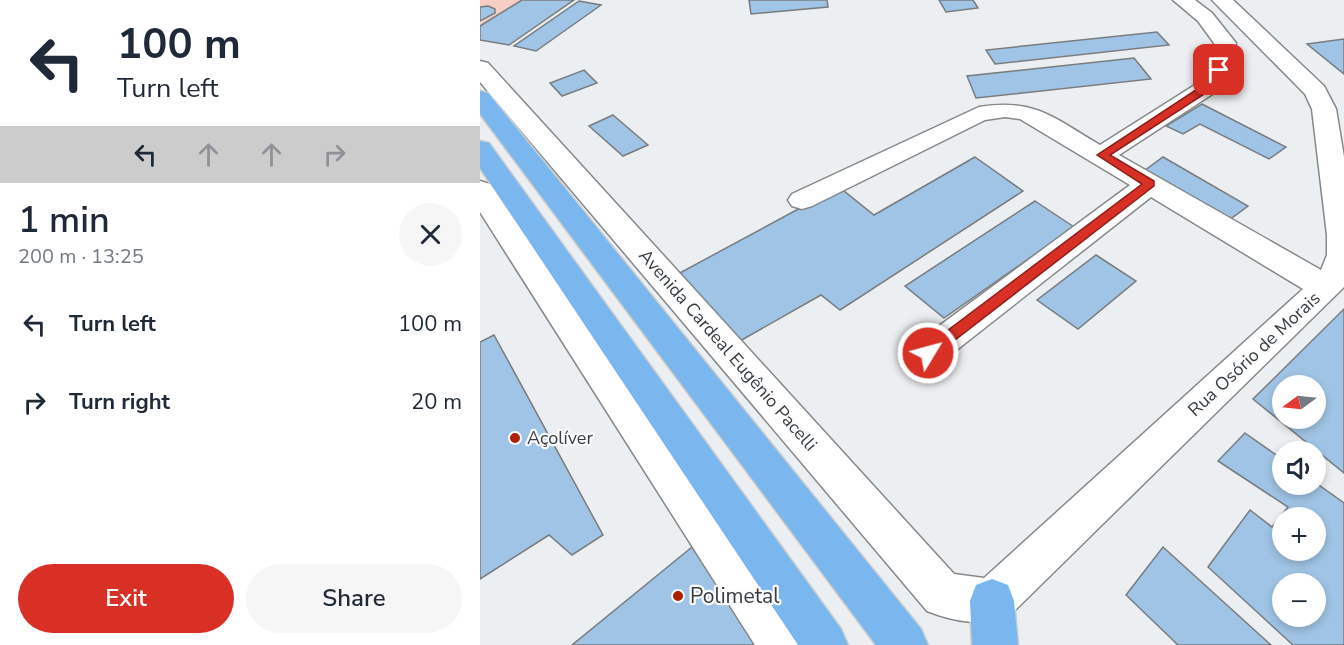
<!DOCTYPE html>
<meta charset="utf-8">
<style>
body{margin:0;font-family:"Nunito Sans",sans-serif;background:#f6f6f7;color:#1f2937;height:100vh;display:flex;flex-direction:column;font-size:22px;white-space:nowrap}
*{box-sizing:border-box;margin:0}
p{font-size:20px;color:#747a83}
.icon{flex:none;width:33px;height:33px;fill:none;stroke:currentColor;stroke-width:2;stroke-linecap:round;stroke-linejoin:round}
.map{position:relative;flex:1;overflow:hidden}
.panel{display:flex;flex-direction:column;background:#fff;width:480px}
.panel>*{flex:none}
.hud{background:#fff;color:#1f2937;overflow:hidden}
.needle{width:39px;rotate:255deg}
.controls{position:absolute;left:792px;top:375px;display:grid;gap:12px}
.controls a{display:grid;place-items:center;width:54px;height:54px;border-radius:50%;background:#fff;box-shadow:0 3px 9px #0003;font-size:30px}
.pin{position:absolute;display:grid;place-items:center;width:51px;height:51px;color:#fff;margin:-26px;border-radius:12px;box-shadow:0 3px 9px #0006}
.me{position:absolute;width:66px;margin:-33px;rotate:53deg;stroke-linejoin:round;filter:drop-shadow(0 0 4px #0008)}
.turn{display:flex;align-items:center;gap:21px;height:126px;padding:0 18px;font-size:27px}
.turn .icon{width:78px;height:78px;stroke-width:2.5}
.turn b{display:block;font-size:42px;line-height:51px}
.lanes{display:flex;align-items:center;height:57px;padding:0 18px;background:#0003;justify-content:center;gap:30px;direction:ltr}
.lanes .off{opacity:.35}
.round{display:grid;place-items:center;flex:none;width:63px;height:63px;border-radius:32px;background:#f6f6f7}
.summary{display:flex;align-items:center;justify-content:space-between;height:102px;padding:0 18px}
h1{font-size:36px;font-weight:600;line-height:45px}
.button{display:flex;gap:12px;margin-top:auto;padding:12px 18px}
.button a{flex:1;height:69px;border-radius:36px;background:#d93025;color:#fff;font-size:24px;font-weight:600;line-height:69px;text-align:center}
.button a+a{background:#f6f6f7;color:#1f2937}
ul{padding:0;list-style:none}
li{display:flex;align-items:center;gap:18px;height:78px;padding:0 18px}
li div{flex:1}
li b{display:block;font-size:22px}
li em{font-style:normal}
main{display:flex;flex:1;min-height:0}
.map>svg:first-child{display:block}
.green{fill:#f6cec5}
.building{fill:#a0c4e5;stroke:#797c7e;stroke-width:1.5;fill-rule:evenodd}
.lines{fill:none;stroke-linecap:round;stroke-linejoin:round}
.minor-casing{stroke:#86888a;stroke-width:3}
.highway-casing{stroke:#ccc;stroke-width:3}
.minor{fill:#fff;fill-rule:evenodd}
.highway{fill:#79b7ee;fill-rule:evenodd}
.route{fill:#d93025;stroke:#8d1f18;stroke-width:1.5}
.poi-dot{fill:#ae2003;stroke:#fafcfe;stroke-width:2}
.labels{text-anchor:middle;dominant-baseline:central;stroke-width:4.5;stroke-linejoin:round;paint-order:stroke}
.street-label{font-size:18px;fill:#3a3b3c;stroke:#fafcfe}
.poi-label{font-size:18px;fill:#3a3b3c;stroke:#fafcfe;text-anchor:start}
.near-poi-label{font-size:21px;fill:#3a3b3c;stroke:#fafcfe;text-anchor:start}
</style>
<main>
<section class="panel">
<div class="hud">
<div class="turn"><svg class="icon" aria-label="left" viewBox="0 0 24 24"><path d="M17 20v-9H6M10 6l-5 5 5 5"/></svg><div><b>100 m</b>Turn left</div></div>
<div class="lanes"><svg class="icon" aria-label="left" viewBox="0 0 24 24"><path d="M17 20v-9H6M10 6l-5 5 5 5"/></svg><svg class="icon off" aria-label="ahead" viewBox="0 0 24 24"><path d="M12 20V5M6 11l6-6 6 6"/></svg><svg class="icon off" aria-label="ahead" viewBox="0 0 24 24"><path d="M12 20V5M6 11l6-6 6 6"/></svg><svg class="icon off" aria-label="right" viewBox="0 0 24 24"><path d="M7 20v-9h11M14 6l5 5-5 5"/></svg></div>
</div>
<div class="summary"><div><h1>1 min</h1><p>200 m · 13:25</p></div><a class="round"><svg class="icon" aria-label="close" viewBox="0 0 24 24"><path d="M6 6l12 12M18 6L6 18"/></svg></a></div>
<ul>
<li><svg class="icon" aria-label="left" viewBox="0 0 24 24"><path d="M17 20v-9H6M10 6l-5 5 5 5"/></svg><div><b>Turn left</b></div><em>100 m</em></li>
<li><svg class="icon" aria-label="right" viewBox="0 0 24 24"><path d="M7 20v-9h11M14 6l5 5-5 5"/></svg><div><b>Turn right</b></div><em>20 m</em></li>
</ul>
<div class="button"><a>Exit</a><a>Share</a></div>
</section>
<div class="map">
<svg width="864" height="645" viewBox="0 0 864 645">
<rect width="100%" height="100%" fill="#eceff1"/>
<!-- green -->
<path class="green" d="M0,0H42L0,26Z"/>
<!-- building -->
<g class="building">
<path d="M42,0H94L29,45L0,40V26Z"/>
<path d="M269,0H347L348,7L271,14Z"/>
<path d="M459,0H493L498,8L466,12Z"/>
<path d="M99,1L121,5L56,51L34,46Z"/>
<path d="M8,6L15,9V13L0,21V7Z"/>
<path d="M677,32L689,45L515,64L506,50Z"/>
<path d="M864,39V74L827,44Z"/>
<path d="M654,58L671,79L496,98L487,76Z"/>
<path d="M104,70L117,83L82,96L70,83Z"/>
<path d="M722,104L806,147L789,159L720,124L703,134L686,126Z"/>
<path d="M133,115L168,145L143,156L109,126Z"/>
<path d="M495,157L543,191L360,310L341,295L260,341L198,274L359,187L394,215Z"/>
<path d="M683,157L768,206L749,220L664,171Z"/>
<path d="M555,201L594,227L464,318L425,286Z"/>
<path d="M616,255L656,281L598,329L557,300Z"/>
<path d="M864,309V473L773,399ZM802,386H836V418H802Z"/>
<path d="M14,335L123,535L92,555L69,535L0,579V342Z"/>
<path d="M765,433L802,459V484L836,483L864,503V645H813L728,567L770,510L792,527L808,507L738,461ZM802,518H836V550H802ZM802,584H836V616H802Z"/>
<path d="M212,547L277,645H92Z"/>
<path d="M683,547L791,645H698L646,595Z"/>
</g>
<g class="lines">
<defs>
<g id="minor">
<path d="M693,0H715L732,13L756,43L750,70L734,93L639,155L841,270L847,255V235L832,109L825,94L732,0H753L844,86L856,109L864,157V287L528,617C503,627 472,621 447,611L0,82V61L8,63L474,574L504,578L823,289L671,197L460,363L448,367L436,363L431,353L436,343L650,185L540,119L525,117L505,120L332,206L322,209L312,206L308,200L312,194L499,107C555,98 574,118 620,145L718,83L728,69L734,43L718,21Z"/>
<path d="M0,181L10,184L318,629L325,645H275L0,212Z"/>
</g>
<g id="highway">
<path d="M0,91L8,93L441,629L448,645H396L0,114Z"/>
<path d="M0,141L9,143L361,629L368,645H318L0,168Z"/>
<path d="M512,579L528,585L534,601L538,645H492L490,601L496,585Z"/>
</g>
</defs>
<!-- minor casing -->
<use href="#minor" class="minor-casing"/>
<!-- highway casing -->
<use href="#highway" class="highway-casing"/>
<!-- minor -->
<use href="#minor" class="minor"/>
<!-- highway -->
<use href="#highway" class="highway"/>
</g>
<!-- route -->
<path class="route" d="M736,68L744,70L729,91L630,155L674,181V186L453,357H443L441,353L443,349L662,184L617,155L722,86Z"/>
<!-- markers -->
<g class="poi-dot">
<circle cx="35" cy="438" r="6"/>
<circle cx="198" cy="596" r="6"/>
</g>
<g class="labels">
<!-- street labels -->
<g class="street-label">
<text transform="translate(248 350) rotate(49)">Avenida Cardeal Eugênio Pacelli</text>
<text transform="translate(774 354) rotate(-43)">Rua Osório de Morais</text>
</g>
<!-- poi labels -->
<g class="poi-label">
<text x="47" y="438">Açolíver</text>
</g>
<!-- near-poi labels -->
<g class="near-poi-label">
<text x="210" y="596">Polimetal</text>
</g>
</g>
</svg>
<div class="controls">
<a><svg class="needle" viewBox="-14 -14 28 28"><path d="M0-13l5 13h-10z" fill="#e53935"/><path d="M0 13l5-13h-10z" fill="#747a83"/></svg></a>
<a><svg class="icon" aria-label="sound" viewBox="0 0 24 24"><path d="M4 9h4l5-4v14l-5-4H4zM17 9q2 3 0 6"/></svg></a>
<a>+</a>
<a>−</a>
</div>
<div class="pin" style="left:739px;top:70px;background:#d93025"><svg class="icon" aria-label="arrive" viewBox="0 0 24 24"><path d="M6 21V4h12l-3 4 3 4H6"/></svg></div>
<svg class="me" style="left:448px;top:353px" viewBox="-20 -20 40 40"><circle r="17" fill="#d93025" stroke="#fff" stroke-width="3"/><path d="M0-11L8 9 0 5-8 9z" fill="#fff"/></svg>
</div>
</main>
